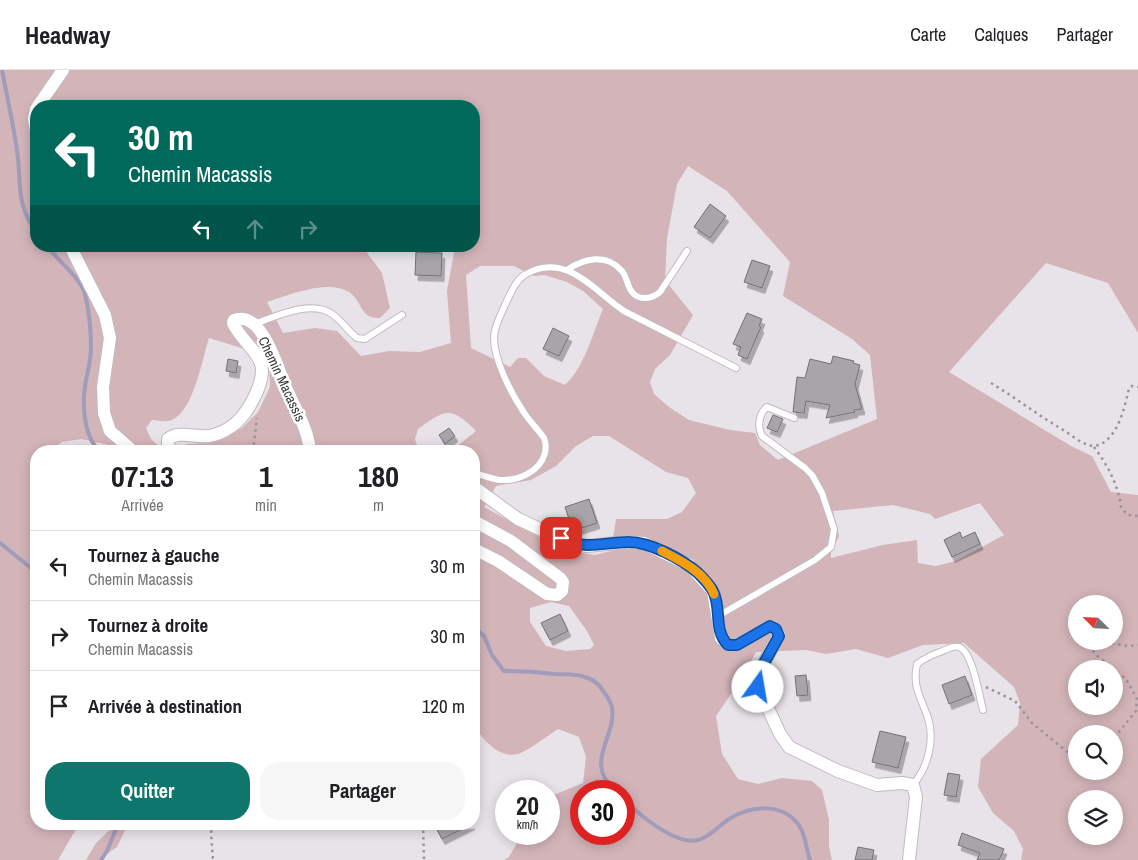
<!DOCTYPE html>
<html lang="fr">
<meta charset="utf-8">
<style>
body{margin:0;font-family:"Archivo Narrow",sans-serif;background:#f6f6f6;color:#202124;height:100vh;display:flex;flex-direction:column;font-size:19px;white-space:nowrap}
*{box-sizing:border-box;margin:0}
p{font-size:16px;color:#757577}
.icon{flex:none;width:28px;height:28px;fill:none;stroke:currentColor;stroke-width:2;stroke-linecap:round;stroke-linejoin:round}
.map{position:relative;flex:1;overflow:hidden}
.sheet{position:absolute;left:30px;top:375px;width:450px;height:385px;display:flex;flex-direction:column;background:#fff;border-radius:20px;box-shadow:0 2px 12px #0003}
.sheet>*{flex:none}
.banner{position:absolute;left:30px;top:30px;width:450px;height:152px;border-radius:20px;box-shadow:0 2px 12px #0003;background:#00695c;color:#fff;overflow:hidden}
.needle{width:32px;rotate:294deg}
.controls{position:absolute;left:1068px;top:525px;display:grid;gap:10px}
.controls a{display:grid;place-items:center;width:55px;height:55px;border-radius:50%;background:#fff;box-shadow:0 2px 12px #0003;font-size:25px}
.speed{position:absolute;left:495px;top:710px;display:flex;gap:10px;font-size:25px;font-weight:700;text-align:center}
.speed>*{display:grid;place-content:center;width:65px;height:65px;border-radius:50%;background:#fff;box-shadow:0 2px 12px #0003;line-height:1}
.speed small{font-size:12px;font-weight:400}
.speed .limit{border:8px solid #d22;background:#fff;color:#111}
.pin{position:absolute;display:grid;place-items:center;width:42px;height:42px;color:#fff;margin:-21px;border-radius:10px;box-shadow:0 2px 8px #0006}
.me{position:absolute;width:55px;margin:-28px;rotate:13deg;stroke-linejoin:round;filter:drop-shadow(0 0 4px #0008)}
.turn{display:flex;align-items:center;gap:18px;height:105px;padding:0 15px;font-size:22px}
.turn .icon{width:65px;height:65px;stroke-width:2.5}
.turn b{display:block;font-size:35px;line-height:42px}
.lanes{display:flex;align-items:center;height:48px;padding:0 15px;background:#0003;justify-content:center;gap:25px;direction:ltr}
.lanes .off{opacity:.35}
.eta{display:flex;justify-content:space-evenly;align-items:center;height:85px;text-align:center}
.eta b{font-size:30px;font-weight:700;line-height:35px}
.button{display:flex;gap:10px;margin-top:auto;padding:10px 15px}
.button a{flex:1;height:58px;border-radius:20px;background:#0f766e;color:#fff;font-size:20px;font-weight:700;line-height:58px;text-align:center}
.button a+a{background:#f6f6f6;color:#202124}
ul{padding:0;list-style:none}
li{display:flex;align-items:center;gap:15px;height:70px;padding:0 15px;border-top:1px solid #e0e0e0}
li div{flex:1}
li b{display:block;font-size:19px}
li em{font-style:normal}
header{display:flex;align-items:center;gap:30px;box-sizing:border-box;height:70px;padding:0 25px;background:#fff;border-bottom:1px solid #e0e0e0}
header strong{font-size:24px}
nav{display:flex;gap:28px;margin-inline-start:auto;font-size:18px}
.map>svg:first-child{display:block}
.green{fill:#d3b4b9;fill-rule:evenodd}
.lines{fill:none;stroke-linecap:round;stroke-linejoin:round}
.stream{stroke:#a09cba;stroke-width:4}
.building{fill:#a8a5aa;stroke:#737076;filter:url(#shadow)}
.lane-casing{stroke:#c1bbc0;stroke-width:8}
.street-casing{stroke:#c1bbc0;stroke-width:14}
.path{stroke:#989498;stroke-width:2.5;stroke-dasharray:2.5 4;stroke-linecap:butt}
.lane{stroke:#fff;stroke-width:6}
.street{stroke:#fff;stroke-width:12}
.route-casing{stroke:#114b97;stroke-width:12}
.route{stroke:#1a73e8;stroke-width:9}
.slow{stroke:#f59e0b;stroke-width:9}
.labels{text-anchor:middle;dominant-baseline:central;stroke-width:5;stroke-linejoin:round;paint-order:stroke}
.street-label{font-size:14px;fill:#3c3a3c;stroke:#fff}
</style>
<header>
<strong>Headway</strong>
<nav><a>Carte</a><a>Calques</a><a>Partager</a></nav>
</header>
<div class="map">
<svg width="1138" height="790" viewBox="0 0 1138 790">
<defs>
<filter id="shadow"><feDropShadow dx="3" dy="5.5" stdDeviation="0" flood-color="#0004"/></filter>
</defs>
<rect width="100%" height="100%" fill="#e8e3e8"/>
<!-- green -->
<g class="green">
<path d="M0,0H1138V263L1108,213L1046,193L949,302L1071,376L1092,386L1111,422L1138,425V790H1021L1023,779L1014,761L993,743L978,717L981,689L1018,655L1020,633L1014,617L964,573L923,575L888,588L856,579L826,584L806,580L756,582L743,606L716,646L722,684L738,709L758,714L782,708L812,711L822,720L829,750V776L832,790H504L509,787L522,764H549V727L583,713L586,687L579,667L558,659C549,665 526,682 518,684C499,689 482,669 474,655V381H451L476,361C450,335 445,340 418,359L415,369L419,381H180L182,377L186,374L210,373L242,358L258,342L270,317L269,289L245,279L209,268C202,289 193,347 168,351C163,352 156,350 152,350L146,358L151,369L164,381H120L105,374L81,369L62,372L50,381H36V754H79L58,790H0ZM36,36H474V176L455,177L447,221L451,273L420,282L389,281L361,286L337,261L315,258L283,263L267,232C289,225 328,209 349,222C363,231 359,249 380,248L390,238L382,203L362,176H36ZM688,96L727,121L790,192L783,226L852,269L870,285L877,349L778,390L760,375L755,363L730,360L689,350L669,337L654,324L650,312L655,299L670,285L693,245L665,210L667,168L677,114ZM480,196H514L534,206L544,205L567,212L583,221L603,239C593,263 584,298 565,315L544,306L526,288H518L510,297L471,278L466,205ZM593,366H609L666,402L688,408L696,423L682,442L667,449H616L611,481L595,485L563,480L484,437L496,416L531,410L556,396L576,376ZM980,433L1004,465L956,491L936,496L918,493L917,470L883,475L831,488V482L839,466L833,441L893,435L930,444L935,449ZM551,532L569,536L587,561L594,575L590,579L566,581L546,576L530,552V538ZM1076,534H1114V571H1076ZM1076,599H1114V636H1076ZM1076,664H1114V701H1076ZM581,721H624V764H581ZM1076,729H1114V766H1076Z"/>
<path d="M114,754H128L117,777L98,790H86L96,773L113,757Z"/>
</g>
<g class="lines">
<!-- stream -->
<g class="stream">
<path d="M2,0C7,27 13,53 17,80C22,113 15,133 36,162"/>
<path d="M47,176C57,190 80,207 85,224C89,241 91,260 91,278C91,295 84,311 84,327C83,344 86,370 100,381"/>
<path d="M0,473L36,502"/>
<path d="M474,557L484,566L492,585L504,601C521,601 538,602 555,604C563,604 573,604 582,606C590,608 599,613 603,621C607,626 611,632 612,638C617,667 582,693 616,721"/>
<path d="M624,729C638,744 676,776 698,770C710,767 718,756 729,749C752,735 784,732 800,757C806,767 806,779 810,790"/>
<path d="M101,790L107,781L118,754"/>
</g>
</g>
<!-- building -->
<g class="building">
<path d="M710,134L726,146L710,168L694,157Z"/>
<path d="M416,182L442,183L441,206L415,205Z"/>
<path d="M752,190L770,196L762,218L744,212Z"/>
<path d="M747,243L762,249L759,256L761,257L747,289L738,285L741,277L733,274Z"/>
<path d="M553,258L569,266L559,286L543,279Z"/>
<path d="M833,286L854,291L853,293L860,295L855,314L862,339L854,340L855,342L826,348L830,335L806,331L804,343L793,342L797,307L805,308L810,289L831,294Z"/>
<path d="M228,289L238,291L236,303L226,301Z"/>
<path d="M773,345L783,349L777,362L767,358Z"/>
<path d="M449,358L455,366L445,374L439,365Z"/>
<path d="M589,429L597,453L573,461L565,437Z"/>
<path d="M960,462L962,468L975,462L980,474L952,487L944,470Z"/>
<path d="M560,544L568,561L550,570L541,553Z"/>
<path d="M806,605L808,625L797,626L795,606Z"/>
<path d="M965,606L972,625L949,634L942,615Z"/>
<path d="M880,661L906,667L898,698L872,692Z"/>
<path d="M948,703L960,705L956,727L944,725Z"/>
<path d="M434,754H472L442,769Z"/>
<path d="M962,763L1004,779L999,790H977L980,783L958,775Z"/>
<path d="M858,777L874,780L872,790H855Z"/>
</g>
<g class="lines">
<defs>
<g id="lane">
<path d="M567,200C584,188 607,183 622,201C627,207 627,216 632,222C639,231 652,229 660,222L687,181"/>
<path d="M254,254C275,247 311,229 332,244C341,250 348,261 357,268L365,269L402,245"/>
<path d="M474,403C482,405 491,409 500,410C518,411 540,402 545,383C546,378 546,373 544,368C538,359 529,351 523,341C511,323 494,290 494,268C494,256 501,245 505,235C510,225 515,210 526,204C566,181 594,221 624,241L736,298"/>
<path d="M718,546L815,490L831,477L834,459L822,423L812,405L805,398L762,366C757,357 759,343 767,337L794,348"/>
<path d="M913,715C928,697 935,670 928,648C921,627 912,617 917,594C924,589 931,585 940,582C946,580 953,575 959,577C973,582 979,626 983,640"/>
</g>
<g id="street">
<path d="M38,36L63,0"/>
<path d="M36,39L34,49L36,61"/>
<path d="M70,176L105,245L110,268L103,317L104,343L110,361L133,381"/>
<path d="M172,381L168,376V369C179,360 196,368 209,366C218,365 229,359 236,353C249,341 268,308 260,291C253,277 239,267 233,253L234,250C242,247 248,249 255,255C270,270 279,301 287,320C296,340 308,359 310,381"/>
<path d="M474,417L518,449L572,474L587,476L628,472L644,473L689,495L713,521L721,568L728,575H737L770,556L776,559L779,565L759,602L758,617L780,664L789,677L838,701L877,715L902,713L913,715L916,727L909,790"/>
<path d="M474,451L511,471L560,508L563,512L562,521L557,525L547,524L498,491L474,479"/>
</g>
</defs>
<!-- lane casing -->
<use href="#lane" class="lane-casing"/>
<!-- street casing -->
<use href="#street" class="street-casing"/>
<!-- path -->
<g class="path">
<path d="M991,313C1016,328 1039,346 1065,361C1072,366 1080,372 1088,375C1091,376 1095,376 1099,375C1119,366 1124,338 1129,319L1132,316L1138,317"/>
<path d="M1094,377C1107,394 1119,416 1121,438L1128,445L1138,446"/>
<path d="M253,381L257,348"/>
<path d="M1095,571L1092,572L1090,576L1095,584L1126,609L1137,629L1136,641L1114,668"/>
<path d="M1099,571L1128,576L1138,575"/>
<path d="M986,617L1015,631L1032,653L1076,689"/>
<path d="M1095,701L1099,703L1103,701"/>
<path d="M213,754L211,763L213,790"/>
<path d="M423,754L424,790"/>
</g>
<!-- lane -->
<use href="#lane" class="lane"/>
<!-- street -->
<use href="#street" class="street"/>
</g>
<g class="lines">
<defs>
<path id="route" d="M561,468C586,481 603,472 629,472C650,472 682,489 698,503C703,508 709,514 713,521C722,538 713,560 728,575H737L770,556L776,559L779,566L759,602L758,617"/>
</defs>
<!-- route casing -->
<use href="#route" class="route-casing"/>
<!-- route -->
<use href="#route" class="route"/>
<!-- slow -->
<path class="slow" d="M662,481C681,491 705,502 714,524"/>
</g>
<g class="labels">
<!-- street labels -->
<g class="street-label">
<text transform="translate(282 309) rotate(65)">Chemin Macassis</text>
</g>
</g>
</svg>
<div class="controls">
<a><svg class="needle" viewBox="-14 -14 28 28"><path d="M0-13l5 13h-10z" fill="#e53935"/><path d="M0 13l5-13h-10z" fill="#757577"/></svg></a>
<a><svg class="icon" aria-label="sound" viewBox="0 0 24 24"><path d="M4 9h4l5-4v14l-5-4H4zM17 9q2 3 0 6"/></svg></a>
<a><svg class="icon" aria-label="search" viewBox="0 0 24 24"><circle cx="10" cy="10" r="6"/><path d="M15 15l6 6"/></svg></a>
<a><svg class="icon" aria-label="layers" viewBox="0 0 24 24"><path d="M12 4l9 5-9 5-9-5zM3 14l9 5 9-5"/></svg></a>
</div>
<div class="speed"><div>20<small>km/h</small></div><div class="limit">30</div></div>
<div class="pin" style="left:561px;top:468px;background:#d93025"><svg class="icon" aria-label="arrive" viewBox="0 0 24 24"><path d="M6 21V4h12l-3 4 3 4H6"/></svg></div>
<svg class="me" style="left:758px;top:617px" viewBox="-20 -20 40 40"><circle r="19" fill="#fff"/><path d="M0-13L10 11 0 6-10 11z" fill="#1a73e8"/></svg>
<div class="banner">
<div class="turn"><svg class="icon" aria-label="left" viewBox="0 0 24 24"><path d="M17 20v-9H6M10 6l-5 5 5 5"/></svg><div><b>30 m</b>Chemin Macassis</div></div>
<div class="lanes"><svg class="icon" aria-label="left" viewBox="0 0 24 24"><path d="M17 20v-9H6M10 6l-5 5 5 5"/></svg><svg class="icon off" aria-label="ahead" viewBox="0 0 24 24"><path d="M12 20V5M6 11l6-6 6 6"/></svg><svg class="icon off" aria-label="right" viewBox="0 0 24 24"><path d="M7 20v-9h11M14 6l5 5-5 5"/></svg></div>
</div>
<section class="sheet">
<div class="eta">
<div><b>07:13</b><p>Arrivée</p></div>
<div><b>1</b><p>min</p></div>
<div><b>180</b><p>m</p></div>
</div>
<ul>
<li><svg class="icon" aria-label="left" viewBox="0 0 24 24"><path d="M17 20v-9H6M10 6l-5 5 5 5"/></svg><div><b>Tournez à gauche</b><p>Chemin Macassis</p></div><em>30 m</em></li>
<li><svg class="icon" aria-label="right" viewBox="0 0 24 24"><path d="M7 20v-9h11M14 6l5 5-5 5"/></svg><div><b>Tournez à droite</b><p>Chemin Macassis</p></div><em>30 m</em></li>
<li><svg class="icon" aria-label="arrive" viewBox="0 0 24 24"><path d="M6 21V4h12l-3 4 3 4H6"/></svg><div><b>Arrivée à destination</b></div><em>120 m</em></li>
</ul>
<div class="button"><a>Quitter</a><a>Partager</a></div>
</section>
</div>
